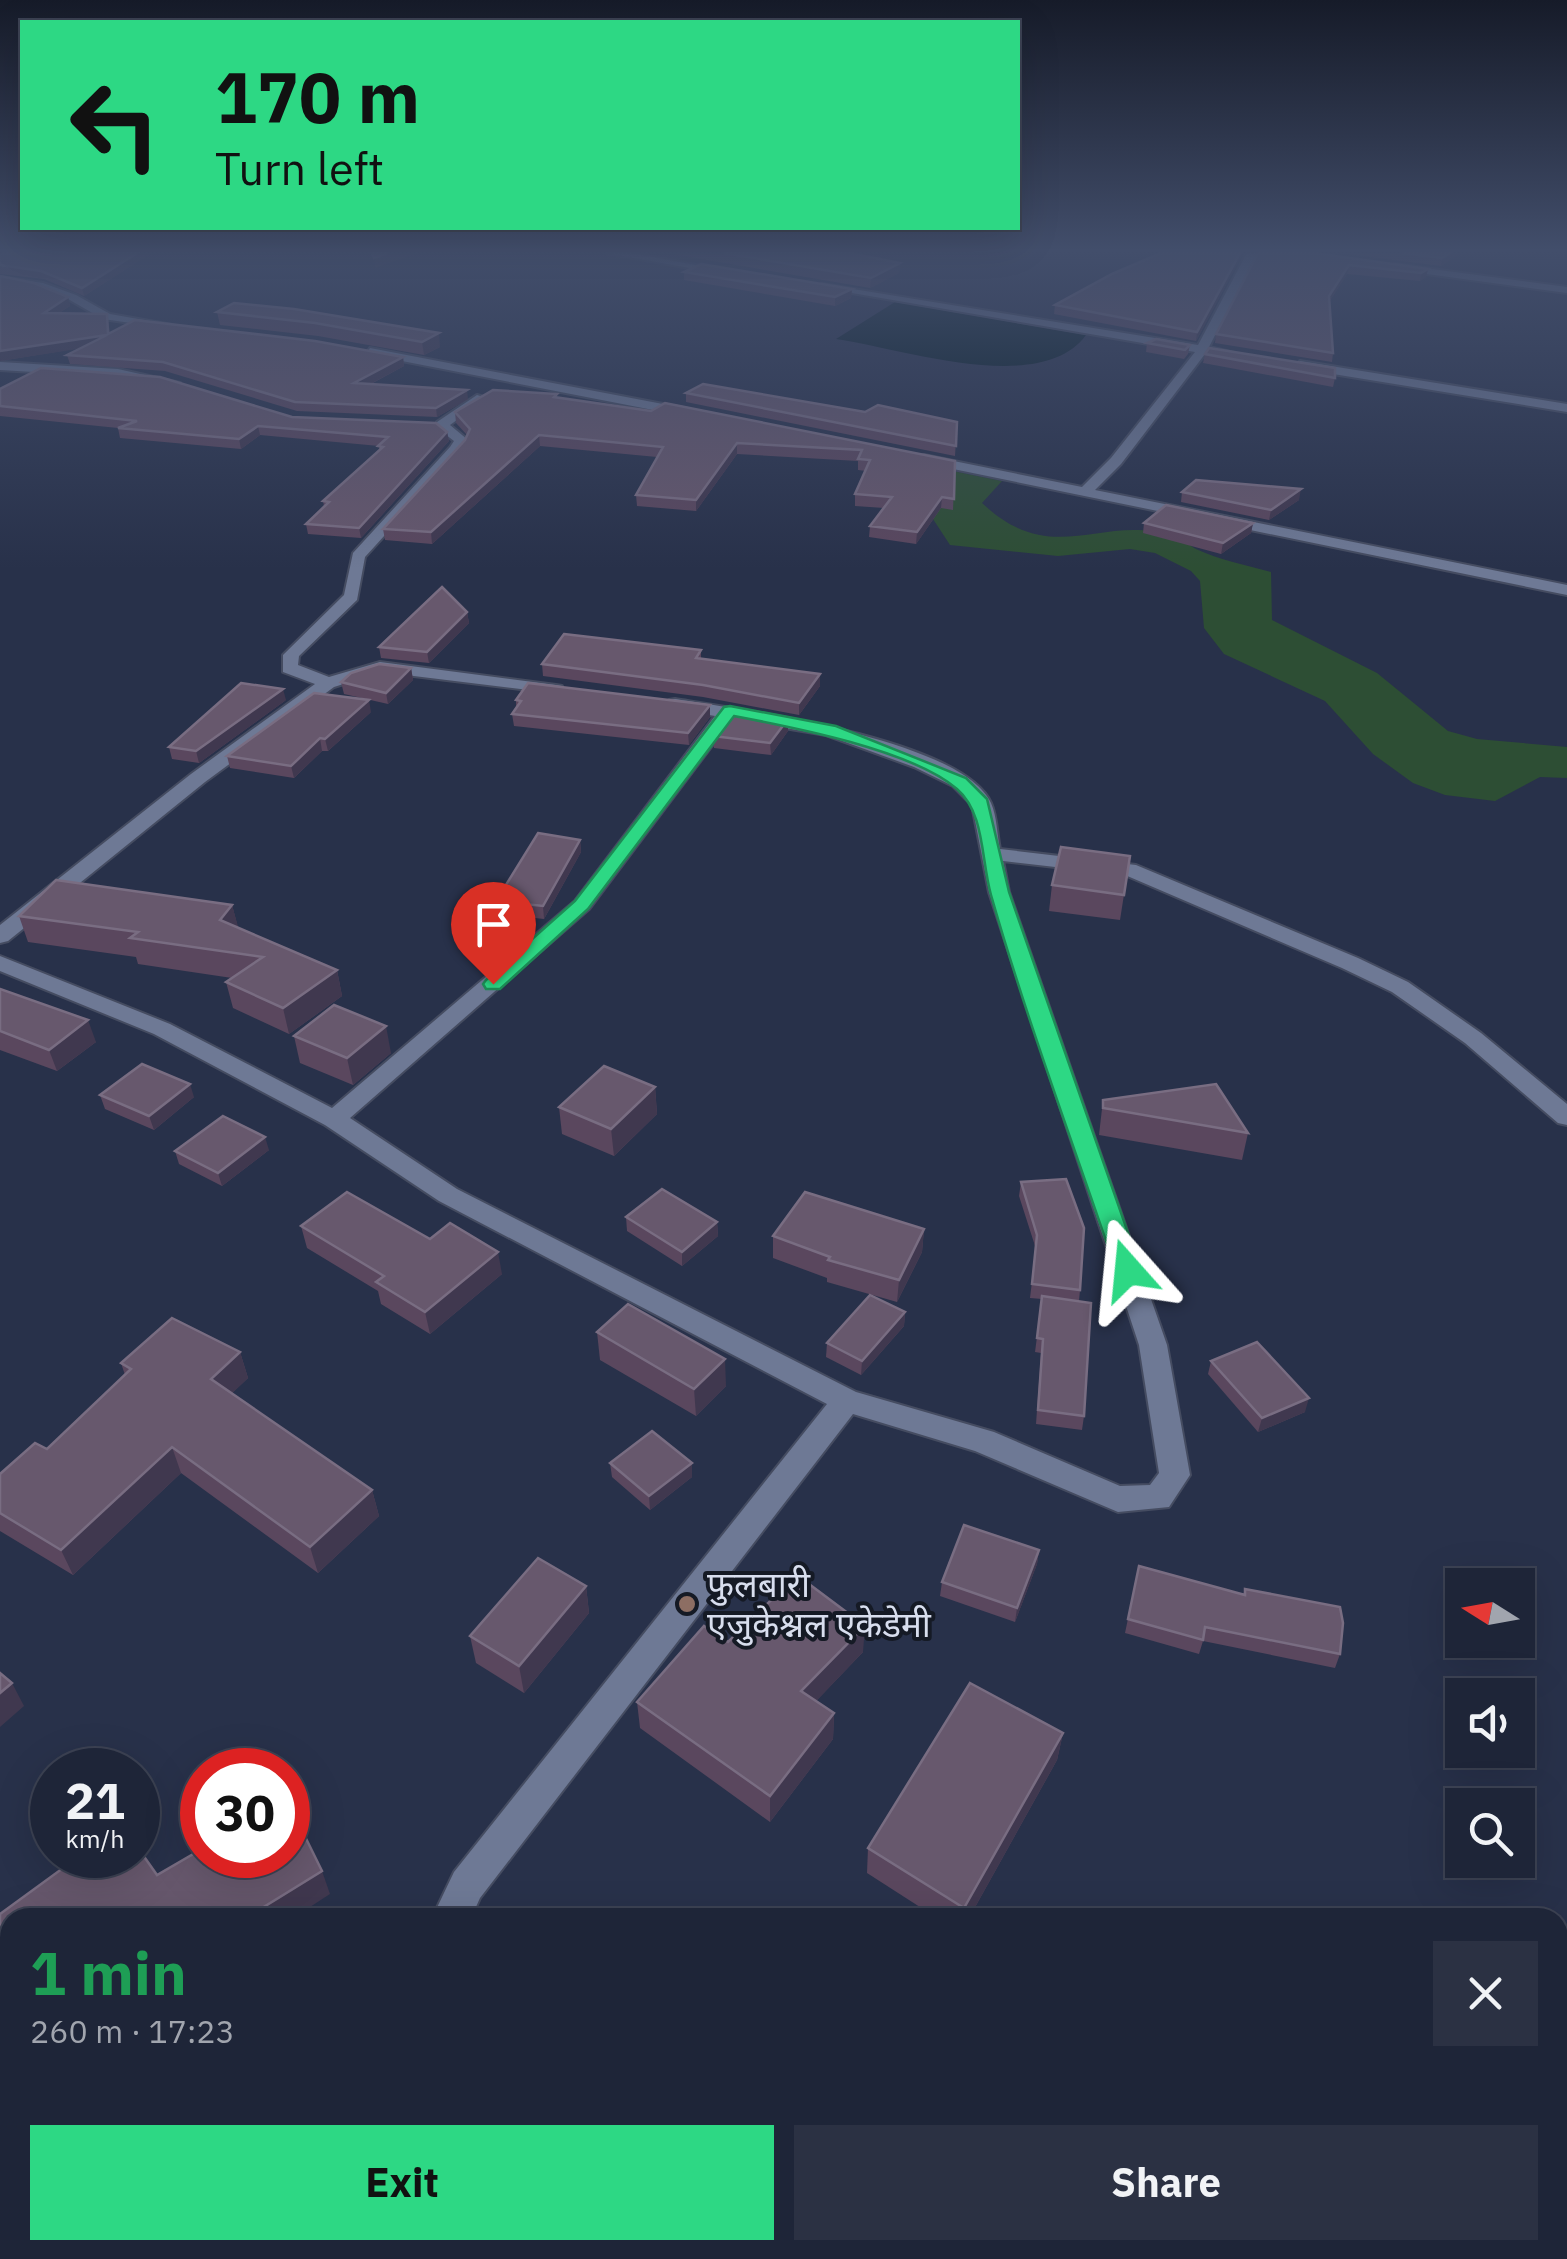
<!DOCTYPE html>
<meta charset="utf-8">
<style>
body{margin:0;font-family:"IBM Plex Sans","Noto Sans Devanagari",sans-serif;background:#2b3143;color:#f1f3f6;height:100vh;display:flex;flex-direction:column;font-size:38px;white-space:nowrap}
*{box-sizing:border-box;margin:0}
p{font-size:32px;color:#a1a5ae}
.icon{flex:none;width:55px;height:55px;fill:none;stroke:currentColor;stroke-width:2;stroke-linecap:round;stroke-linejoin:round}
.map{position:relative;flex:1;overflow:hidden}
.details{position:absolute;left:0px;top:1908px;width:1568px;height:352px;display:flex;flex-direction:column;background:#1e2538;border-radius:30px 30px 0 0;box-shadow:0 10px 40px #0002,0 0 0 2px #3c4253}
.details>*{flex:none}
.top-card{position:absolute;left:20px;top:20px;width:1000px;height:210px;border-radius:0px;box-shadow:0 10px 40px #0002,0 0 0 2px #3c4253;background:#2dd884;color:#111;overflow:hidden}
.needle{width:65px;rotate:281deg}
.fabs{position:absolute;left:1445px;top:1568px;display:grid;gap:20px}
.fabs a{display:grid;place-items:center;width:90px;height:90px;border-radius:0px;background:#1e2538;box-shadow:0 10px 40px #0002,0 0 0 2px #3c4253;font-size:50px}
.speed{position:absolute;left:30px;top:1748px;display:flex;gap:20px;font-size:50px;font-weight:700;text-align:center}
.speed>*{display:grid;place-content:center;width:130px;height:130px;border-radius:50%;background:#1e2538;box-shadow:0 10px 40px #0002,0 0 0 2px #3c4253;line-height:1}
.speed small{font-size:25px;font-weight:400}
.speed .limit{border:15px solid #d22;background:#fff;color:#111}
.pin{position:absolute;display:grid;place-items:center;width:85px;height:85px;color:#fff;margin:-102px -42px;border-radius:50% 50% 50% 0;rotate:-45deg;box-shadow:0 0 10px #0007}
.pin .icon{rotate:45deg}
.me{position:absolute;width:110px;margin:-55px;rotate:342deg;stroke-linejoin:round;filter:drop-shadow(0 0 8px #0008)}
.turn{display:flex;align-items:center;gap:35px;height:210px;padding:0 30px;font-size:45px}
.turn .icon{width:130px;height:130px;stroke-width:2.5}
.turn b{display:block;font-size:70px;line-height:85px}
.round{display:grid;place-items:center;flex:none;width:105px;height:105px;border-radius:0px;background:#2b3143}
.overview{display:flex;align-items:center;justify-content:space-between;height:170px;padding:0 30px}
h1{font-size:60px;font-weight:700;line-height:75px;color:#1e9e55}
.action{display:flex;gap:20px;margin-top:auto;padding:20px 30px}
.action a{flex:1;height:115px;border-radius:0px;background:#2dd884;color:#111;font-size:40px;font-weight:700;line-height:115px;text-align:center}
.action a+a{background:#2b3143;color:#f1f3f6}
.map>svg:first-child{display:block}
.green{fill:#2d4e34}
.water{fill:#001921}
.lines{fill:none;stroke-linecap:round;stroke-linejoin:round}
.street-casing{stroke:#454c61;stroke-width:4}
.street{fill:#6e7995;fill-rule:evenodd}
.wall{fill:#5a475e}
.shaded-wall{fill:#40384f}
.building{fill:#67586d;stroke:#796d82;stroke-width:2.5}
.route{fill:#2dd884;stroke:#1d8c56;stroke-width:2.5}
.education-dot{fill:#8d6e63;stroke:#151a25;stroke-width:4}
.labels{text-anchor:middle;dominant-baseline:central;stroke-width:8;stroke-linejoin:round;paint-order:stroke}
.near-poi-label{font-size:35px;fill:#d8deee;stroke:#151a25;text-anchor:start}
</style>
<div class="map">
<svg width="1567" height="2259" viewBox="0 0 1567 2259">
<rect width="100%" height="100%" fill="#28314a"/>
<!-- green -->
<path class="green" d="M928,466L1002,481L982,503C1054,571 1103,511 1175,537C1183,539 1189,545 1196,549C1219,560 1246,565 1271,572L1272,620L1377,673L1448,731L1477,739L1567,747V778L1540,777L1495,801L1445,795L1413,783L1373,754L1325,701L1224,654L1204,628L1200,581L1191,571L1155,553L1130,549L1058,556L950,545L933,519Z"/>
<!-- water -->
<path class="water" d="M895,302L1086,335C1041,397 900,348 836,339Z"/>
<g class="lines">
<defs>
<g id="street">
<path d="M607,253H631L733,272L728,275Z"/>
<path d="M1247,253H1257L1209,347L1247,356L1241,360L1205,354L1121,464L1095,490L1567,585V595L919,462V456L924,455L1082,487L1111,458L1195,352L817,287L822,284L1198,345Z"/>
<path d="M1394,264L1567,287V293L1390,269Z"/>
<path d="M0,277L43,283L76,295L110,314L172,325L166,328L103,319L68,299L37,288L0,283Z"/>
<path d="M370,348L689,409L695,413L689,417L366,354Z"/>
<path d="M1300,361L1567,404V412L1296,368Z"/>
<path d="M0,362L118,369L180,383L174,387L118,377L0,370Z"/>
<path d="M477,395L487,398L450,425L468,440L463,449L365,557L357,600L299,656L298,665L329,677L380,662L556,685L562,686V694L381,672L334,687L205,782L8,941L0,943V925L191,774L315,684L283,672V655L344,595L353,553L450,447L454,441L437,428V422Z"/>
<path d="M675,699C738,709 962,739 991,803C997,816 997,835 1000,849L1136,865L1358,958L1408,982L1481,1033L1567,1104V1125L1558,1123L1465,1043L1392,992L1342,968L1125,875L1003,861L1009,892L1167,1345L1190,1475L1169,1507L1118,1512L975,1451L853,1414L480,1898L471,1918H432L454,1872L827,1404L439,1201L325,1125L154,1034L0,971V956L170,1024L332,1108L575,901L715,716L669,708V700ZM732,719L826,735L914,767L953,786L972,805L989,892L1139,1345L1159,1473L1150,1485L1120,1486L994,1432L856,1392L457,1189L350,1118L589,909Z"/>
<path d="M0,2047L10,2051V2095L0,2090Z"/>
<path d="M290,2250H348L352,2259H294Z"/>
</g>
</defs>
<!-- street casing -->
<use href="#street" class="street-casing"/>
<!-- street -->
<use href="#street" class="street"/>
</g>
<!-- wall -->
<g class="wall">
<path d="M151,253L84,296L44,279L0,274V254Z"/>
<path d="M667,253H850L900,263L899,273L870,288Z"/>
<path d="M1243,253L1196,341L1054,314L1055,305Z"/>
<path d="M1258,253L1428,269L1426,277L1420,281L1347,274L1329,302L1333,353L1332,362L1215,343L1216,334Z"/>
<path d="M1340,253H1460L1441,266Z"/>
<path d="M684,272L852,289L851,298L835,306L684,280Z"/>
<path d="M68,297L70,306L59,313L107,314L110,333L403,357L404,366L371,384L468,399L437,417L297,411L165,371L70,364L67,355L80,348L0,361Z"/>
<path d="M294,309L440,347L424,355L318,336L220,325L217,312Z"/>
<path d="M1147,343L1190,345L1188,354L1184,359L1146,352Z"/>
<path d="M1205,354L1335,378L1333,387L1203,363Z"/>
<path d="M0,389L447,432L449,441L361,538L308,534L306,524L324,506L323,501L379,450V446L260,435L241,449L120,438L118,428L0,416Z"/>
<path d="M686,393L957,422L955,456L686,402Z"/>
<path d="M557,398L955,461L953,510L941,508L916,544L869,537L870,526L884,508L855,506V494L866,471L858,470V461L737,454L696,511L637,506L636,495L657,457L540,446L432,544L385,540L383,529L465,440L467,435L456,423L455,412Z"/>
<path d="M1182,492L1299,500L1269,520L1181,502Z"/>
<path d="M1144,523H1253L1251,533L1221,554L1143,533Z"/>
<path d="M467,612L469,623L429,663L381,658L379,647Z"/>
<path d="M701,650V659L820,674V686L799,715L703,697L543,676L542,664Z"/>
<path d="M411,668L413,680L388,704L344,694L341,682Z"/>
<path d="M286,700L199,763L172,759L169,747Z"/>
<path d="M516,700L710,705V717L689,745L514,726L512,714L516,708Z"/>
<path d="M371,712L328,751H322L294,778L230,768L227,756Z"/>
<path d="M788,719V731L771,755L714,748L713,736Z"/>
<path d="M580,840L581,852L544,919L498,914L496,901Z"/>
<path d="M1130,856L1120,920L1049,911L1052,885Z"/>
<path d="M232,905L238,928L337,970L342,996L289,1034L233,1008L226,982L232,978L138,964L136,957L28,942L19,916Z"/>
<path d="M0,989L96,1042L57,1071L0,1050Z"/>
<path d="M294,1036L391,1053L353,1085L300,1063Z"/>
<path d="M655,1087L657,1114L614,1156L562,1134L559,1107Z"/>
<path d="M100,1095L194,1097L154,1130L105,1109Z"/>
<path d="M1103,1100L1248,1133L1242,1160L1099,1135Z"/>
<path d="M269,1150L222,1186L179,1164L175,1151Z"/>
<path d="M1021,1182L1080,1290L1079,1301L1084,1416L1082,1430L1036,1424L1041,1353L1035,1352L1042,1299L1030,1298L1036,1249L1019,1196Z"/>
<path d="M626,1217L717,1222L718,1236L682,1266L627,1231Z"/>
<path d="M301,1226L430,1239L502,1274L430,1334L381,1304L378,1291L307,1248Z"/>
<path d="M924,1229L922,1252L897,1302L827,1282V1278L773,1258V1236Z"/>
<path d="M905,1312L904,1326L861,1375L826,1357L827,1343Z"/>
<path d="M597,1332L726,1386L696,1416L600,1360Z"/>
<path d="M240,1352L248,1378L232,1393L372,1490L379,1516L318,1573L181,1473L73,1575L0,1531V1474L47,1449L125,1375L121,1363Z"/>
<path d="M1211,1361L1305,1412L1258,1432L1208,1374Z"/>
<path d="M610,1463L692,1477L650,1510L612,1477Z"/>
<path d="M1039,1550L1037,1564L1015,1622L940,1596L942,1582Z"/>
<path d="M1139,1566L1243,1595L1245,1589L1340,1654L1335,1668L1203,1641L1199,1654L1125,1633Z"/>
<path d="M586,1586L589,1613L524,1693L476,1663L470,1636Z"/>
<path d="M728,1642L863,1652L816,1701L834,1713L833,1739L770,1822L640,1728L637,1702Z"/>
<path d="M1063,1733L1057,1760L969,1918H937L867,1873L868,1848Z"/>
<path d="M548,2250H713L708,2259H580L570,2251L566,2259H562Z"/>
</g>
<!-- shaded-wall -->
<g class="shaded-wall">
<path d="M137,253H151L84,296L82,288Z"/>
<path d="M388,253H418L375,268L374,258Z"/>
<path d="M1240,253H1243L1196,341L1197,332Z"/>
<path d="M1450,253H1460L1441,266L1442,258Z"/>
<path d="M900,263L899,273L870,288L871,278Z"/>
<path d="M1349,265L1347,274L1327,305L1329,296Z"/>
<path d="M1428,269L1426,277L1420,281L1421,273Z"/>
<path d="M852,289L851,298L835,306V297Z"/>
<path d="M68,297L70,306L46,321L44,313Z"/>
<path d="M439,333L440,347L424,355L422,342Z"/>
<path d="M107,335L109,344L0,361V351Z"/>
<path d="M403,357L404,366L355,392L354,383Z"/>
<path d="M467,390L468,399L437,417L436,408Z"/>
<path d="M258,426L260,435L241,449L239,439Z"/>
<path d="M447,432L449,441L361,538L359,528Z"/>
<path d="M539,435L540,446L432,544L431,532Z"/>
<path d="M737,443V454L696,511V500Z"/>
<path d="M1301,489L1299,500L1269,520L1271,510Z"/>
<path d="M942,497L941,508L916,544L917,532Z"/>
<path d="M1253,523L1251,533L1221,554L1223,543Z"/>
<path d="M467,612L469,623L429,663L427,652Z"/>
<path d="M411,668L413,680L388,704L386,693Z"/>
<path d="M820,674V686L799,715V703Z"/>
<path d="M283,689L286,700L199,763L196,751Z"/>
<path d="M369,700L371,712L328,751L325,739Z"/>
<path d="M710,705V717L689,745L688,733Z"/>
<path d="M788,719V731L771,755L770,743Z"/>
<path d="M320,738L322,751L294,778L291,766Z"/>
<path d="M580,840L581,852L544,919L543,906Z"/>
<path d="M232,905L239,930L220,920Z"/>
<path d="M337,970L342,996L289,1034L283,1008Z"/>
<path d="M88,1020L96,1042L57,1071L49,1050Z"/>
<path d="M386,1026L391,1053L353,1085L347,1058Z"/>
<path d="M190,1084L194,1097L154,1130L149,1116Z"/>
<path d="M655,1087L657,1114L614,1156L611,1129Z"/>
<path d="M265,1137L269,1150L222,1186L218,1173Z"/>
<path d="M717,1222L718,1236L682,1266V1252Z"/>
<path d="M924,1229L922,1252L897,1302L899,1280Z"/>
<path d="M498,1252L502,1274L430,1334L425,1312Z"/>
<path d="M905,1312L904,1326L861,1375L862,1361Z"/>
<path d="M240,1352L248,1378L220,1405L211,1379Z"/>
<path d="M725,1359L726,1386L696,1416L694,1389Z"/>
<path d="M1309,1398L1305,1412L1258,1432L1262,1418Z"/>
<path d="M172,1447L181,1473L73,1575L61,1550Z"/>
<path d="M692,1463V1477L650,1510L649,1496Z"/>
<path d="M372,1490L379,1516L318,1573L310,1547Z"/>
<path d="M1039,1550L1037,1564L1015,1622L1017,1608Z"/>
<path d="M586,1586L589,1613L524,1693L519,1666Z"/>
<path d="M865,1626L863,1652L801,1717V1691Z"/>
<path d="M12,1683L24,1706L0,1727V1693Z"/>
<path d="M834,1713L833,1739L770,1822V1796Z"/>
<path d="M1063,1733L1057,1760L969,1918H963L964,1908Z"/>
<path d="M322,1871L330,1894L293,1918H246Z"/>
<path d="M562,2250H570L566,2259H565Z"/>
<path d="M699,2250H713L708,2259H694Z"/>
</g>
<!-- building -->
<g class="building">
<path d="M12,253H137L82,288L41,271L0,265V254Z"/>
<path d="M372,253H388L374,258Z"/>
<path d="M724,253H850L900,263L871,278Z"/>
<path d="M1161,253H1240L1197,332L1055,305L1112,274Z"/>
<path d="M1258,253H1315L1428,269L1421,273L1349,265L1329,296L1333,353L1216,334Z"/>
<path d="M1402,253H1450L1442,258Z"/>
<path d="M701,264L852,289L835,297L684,272Z"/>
<path d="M0,276L34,283L68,297L44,313L107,314L108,334L135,320L315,341L403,357L354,383L467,390L436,408L295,402L163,362L67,355L107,335L0,351Z"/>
<path d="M234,303L294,309L439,333L422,342L315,323L217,312Z"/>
<path d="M1156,339L1190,345L1185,350L1147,343Z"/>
<path d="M1209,348L1335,368V378L1205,354Z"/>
<path d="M41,368L160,377L292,417L436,423L447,432L359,528L306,524L329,502L323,501L383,447L378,446L388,437L258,426L239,439L118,428L137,421L0,406V389Z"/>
<path d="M703,384L865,412L878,405L957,422L956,446L686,393Z"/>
<path d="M493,390L557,394L554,397L651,411L665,403L955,461L954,499L942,497L917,532L870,526L892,497L855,494L870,460L858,459L862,450L737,443L696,500L636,495L663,447L539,435L431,532L383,529L465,440L470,429L455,412Z"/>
<path d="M1196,480L1301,489L1271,510L1182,492Z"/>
<path d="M1166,505L1253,523L1223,543L1144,523Z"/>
<path d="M442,587L467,612L427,652L379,647Z"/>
<path d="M564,634L701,650L696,658L820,674L799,703L703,685L542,664Z"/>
<path d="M379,664L411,668L386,693L341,682L351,673Z"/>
<path d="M241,683L283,689L196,751L169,747Z"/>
<path d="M528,683L710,705L688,733L512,714L521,701L516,700Z"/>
<path d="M314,693L369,700L325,739L320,738L291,766L227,756Z"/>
<path d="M734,708L788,719L770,743L713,736Z"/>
<path d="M538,833L580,840L543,906L496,901Z"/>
<path d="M1061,847L1130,856L1124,895L1052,885Z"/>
<path d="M56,880L232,905L220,920L337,970L283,1008L226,982L263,957L130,938L138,932L19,916Z"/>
<path d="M0,989L88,1020L49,1050L0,1031Z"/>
<path d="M334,1005L386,1026L347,1058L294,1036Z"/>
<path d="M142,1064L190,1084L149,1116L100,1095Z"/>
<path d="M604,1066L655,1087L611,1129L559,1107Z"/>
<path d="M1216,1084L1248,1133L1103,1108V1100Z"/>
<path d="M223,1116L265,1137L218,1173L175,1151Z"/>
<path d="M1066,1179L1084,1228L1080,1290L1032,1284L1037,1235L1021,1182Z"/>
<path d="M662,1189L717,1222L682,1252L626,1217Z"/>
<path d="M347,1192L430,1239L450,1223L498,1252L425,1312L376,1282L384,1276L301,1226Z"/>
<path d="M805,1192L924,1229L899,1280L828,1260L830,1257L773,1236Z"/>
<path d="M870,1295L905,1312L862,1361L827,1343Z"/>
<path d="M1042,1296L1091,1303L1084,1416L1038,1410L1043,1339L1037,1338Z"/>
<path d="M628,1304L725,1359L694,1389L597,1332Z"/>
<path d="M172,1318L240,1352L211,1379L372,1490L310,1547L172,1447L61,1550L0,1513V1474L35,1443L47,1449L131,1369L121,1363Z"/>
<path d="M1257,1342L1309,1398L1262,1418L1211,1361Z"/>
<path d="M652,1431L692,1463L649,1496L610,1463Z"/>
<path d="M964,1525L1039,1550L1017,1608L942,1582Z"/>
<path d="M538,1558L586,1586L519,1666L470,1636Z"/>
<path d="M1139,1566L1245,1595V1589L1340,1607L1343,1623L1340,1654L1205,1627L1203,1640L1128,1619Z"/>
<path d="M797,1575L865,1626L801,1691L834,1713L770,1796L637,1702L704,1626L728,1642Z"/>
<path d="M0,1673L12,1683L0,1693Z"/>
<path d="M970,1683L1063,1733L964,1908L868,1848Z"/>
<path d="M288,1802L322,1871L246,1918H10V1943L0,1927V1914L81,1855H138V1848L157,1875L202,1849V1855H288Z"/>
<path d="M10,2172V2250H71L77,2259H0V2181Z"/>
<path d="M588,2250H699L694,2259H599Z"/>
<path d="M801,2250H860L868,2259H794Z"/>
</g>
<!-- sky -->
<linearGradient id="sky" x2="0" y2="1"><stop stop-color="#161b29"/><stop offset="0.44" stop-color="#424e6b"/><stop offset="1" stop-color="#424e6b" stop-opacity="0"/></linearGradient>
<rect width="1567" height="569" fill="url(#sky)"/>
<!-- route -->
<path class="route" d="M730,706L836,726L966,778L987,799L1009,892L1141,1270L1137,1277H1120L1116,1270C1074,1146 1027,1021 991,895C981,860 985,813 957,789C912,750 792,727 734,716L588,909L500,989H486L483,984L486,980L575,901L724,707Z"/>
<!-- markers -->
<circle class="education-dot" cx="687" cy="1604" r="10"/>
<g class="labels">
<!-- near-poi labels -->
<g class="near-poi-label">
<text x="707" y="1584">फुलबारी<tspan x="707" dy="40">एजुकेश्नल एकेडेमी</tspan></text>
</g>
</g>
</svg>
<div class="fabs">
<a><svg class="needle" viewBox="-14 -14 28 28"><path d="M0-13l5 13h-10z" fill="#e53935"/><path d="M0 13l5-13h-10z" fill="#a1a5ae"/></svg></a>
<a><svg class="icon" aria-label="sound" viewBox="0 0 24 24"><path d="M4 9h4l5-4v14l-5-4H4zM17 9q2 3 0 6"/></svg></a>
<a><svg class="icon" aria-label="search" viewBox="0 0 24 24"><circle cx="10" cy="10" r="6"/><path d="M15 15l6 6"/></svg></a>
</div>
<div class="speed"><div>21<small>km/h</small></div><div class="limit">30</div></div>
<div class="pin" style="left:493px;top:984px;background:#d93025"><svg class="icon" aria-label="arrive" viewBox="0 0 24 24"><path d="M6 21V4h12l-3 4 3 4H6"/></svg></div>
<svg class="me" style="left:1128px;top:1270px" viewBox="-20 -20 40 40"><path d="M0-17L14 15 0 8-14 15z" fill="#2dd884" stroke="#fff" stroke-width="4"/></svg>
<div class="top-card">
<div class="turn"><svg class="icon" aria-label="left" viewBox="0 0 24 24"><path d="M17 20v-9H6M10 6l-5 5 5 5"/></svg><div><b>170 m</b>Turn left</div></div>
</div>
<section class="details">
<div class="overview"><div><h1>1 min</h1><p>260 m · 17:23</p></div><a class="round"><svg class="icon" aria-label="close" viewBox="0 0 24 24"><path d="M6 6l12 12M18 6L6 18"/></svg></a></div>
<div class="action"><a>Exit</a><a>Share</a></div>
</section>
</div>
